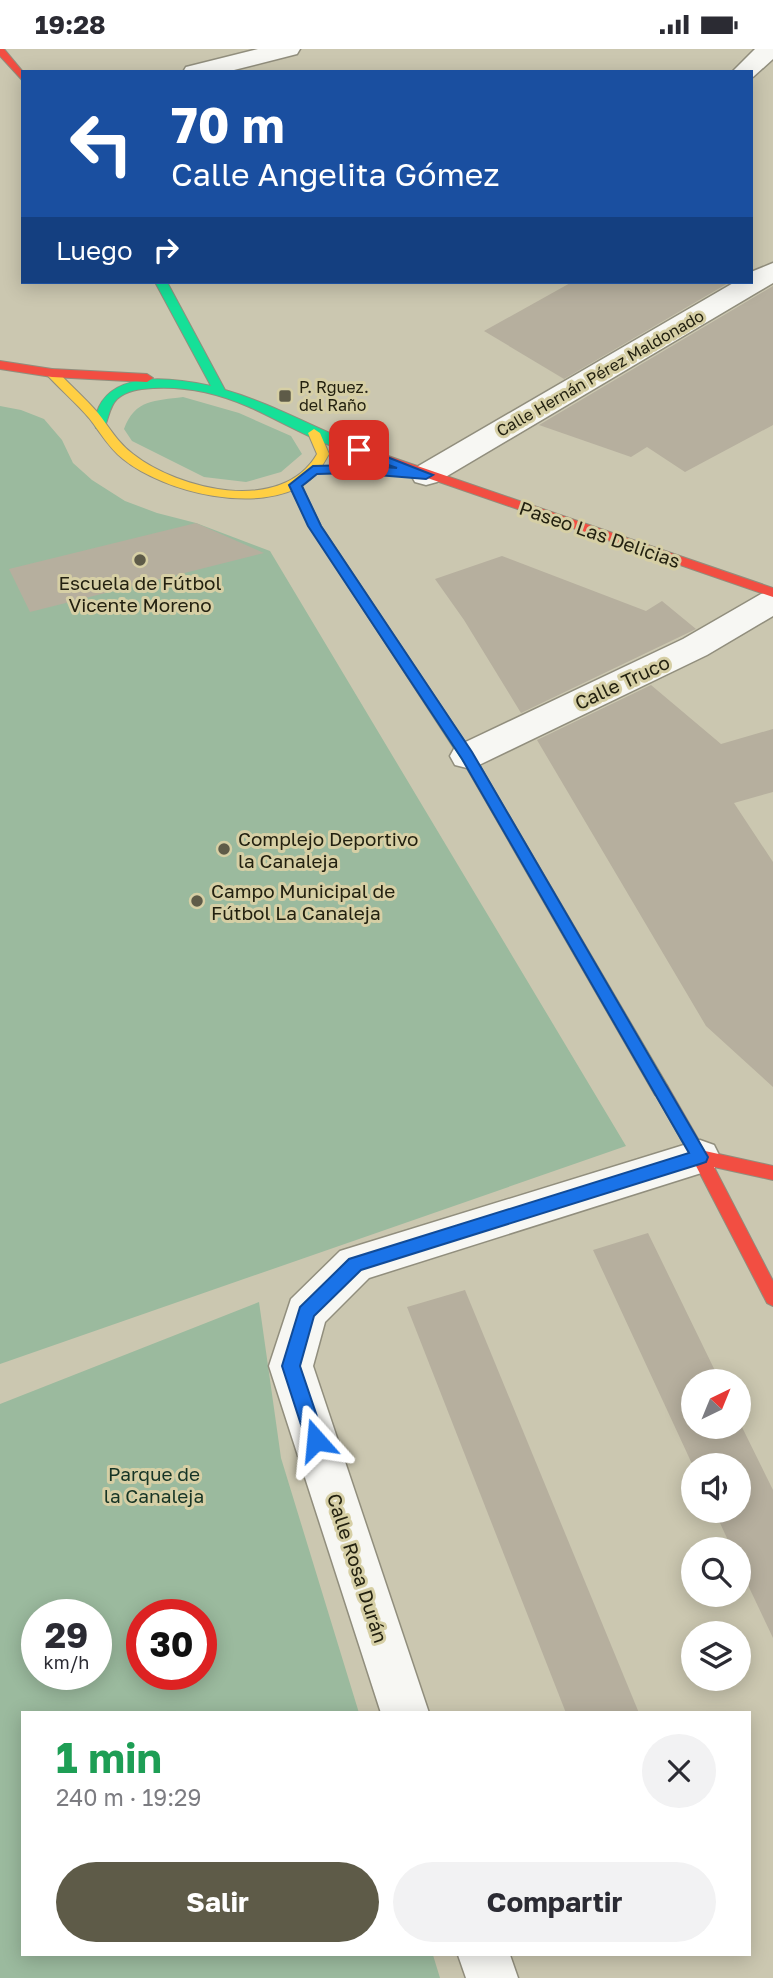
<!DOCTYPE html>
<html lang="es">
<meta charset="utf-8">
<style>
body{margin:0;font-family:"Golos Text",sans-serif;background:#f2f2f3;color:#2b2b33;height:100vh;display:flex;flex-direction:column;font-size:26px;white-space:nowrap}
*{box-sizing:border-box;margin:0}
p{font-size:23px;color:#7c7c81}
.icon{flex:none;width:38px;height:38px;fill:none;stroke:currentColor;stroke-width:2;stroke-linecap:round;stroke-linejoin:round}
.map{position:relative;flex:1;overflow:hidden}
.drawer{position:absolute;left:21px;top:1662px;width:730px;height:245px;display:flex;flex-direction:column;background:#fff;border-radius:0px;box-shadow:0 4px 18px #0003}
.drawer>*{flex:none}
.banner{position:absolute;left:21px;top:21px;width:732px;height:214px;border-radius:0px;box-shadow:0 4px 18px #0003;background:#1a4fa0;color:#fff;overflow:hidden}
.needle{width:46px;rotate:43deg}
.controls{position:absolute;left:681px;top:1320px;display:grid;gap:14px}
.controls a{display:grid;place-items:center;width:70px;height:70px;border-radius:50%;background:#fff;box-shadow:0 4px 18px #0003;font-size:35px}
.speed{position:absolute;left:21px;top:1550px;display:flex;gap:14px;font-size:35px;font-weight:700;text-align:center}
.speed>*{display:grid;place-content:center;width:91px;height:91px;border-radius:50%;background:#fff;box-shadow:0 4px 18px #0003;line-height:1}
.speed small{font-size:18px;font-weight:400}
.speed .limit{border:10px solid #d22;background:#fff;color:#111}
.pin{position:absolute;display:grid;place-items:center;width:60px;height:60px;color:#fff;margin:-30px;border-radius:14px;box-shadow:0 4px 10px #0006}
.me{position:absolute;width:77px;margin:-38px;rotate:342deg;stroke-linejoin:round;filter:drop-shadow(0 0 5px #0008)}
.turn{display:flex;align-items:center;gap:24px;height:147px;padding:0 35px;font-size:32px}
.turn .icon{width:91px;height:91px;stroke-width:2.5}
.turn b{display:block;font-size:49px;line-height:60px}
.then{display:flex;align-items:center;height:66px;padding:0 35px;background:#0003;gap:14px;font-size:26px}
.round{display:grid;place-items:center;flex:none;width:74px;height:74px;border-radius:37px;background:#f2f2f3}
.headline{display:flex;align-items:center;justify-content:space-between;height:119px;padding:0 35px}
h1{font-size:42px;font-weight:700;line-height:52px;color:#1e9e55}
.button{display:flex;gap:14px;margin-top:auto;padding:14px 35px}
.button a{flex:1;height:80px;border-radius:42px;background:#5e5b48;color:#fff;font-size:28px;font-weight:700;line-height:80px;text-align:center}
.button a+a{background:#f2f2f3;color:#2b2b33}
.status{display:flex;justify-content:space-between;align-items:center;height:49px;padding:0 35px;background:#fff;direction:ltr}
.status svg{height:19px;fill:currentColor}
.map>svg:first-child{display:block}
.green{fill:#9bba9e;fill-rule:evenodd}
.building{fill:#b6af9e}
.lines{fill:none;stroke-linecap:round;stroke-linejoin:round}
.street-casing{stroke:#918e7d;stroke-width:3}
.fast-casing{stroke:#918e7d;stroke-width:2}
.slow-casing{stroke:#918e7d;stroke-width:2}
.jam-casing{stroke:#918e7d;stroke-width:2}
.street{fill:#f7f7f3;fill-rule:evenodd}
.fast{fill:#16e098;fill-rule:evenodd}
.slow{fill:#ffcf43;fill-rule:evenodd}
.jam{fill:#f24e42;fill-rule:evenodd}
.route{fill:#1a73e8;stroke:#114b97;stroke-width:2}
.poi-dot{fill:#5e5b48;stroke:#d6cfa5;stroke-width:2.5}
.labels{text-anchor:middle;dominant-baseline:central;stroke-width:6;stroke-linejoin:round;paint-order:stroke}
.far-street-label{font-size:16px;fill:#232110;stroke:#d6cfa5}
.far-poi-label{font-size:16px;fill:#232110;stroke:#d6cfa5;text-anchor:start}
.street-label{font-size:19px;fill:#232110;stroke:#d6cfa5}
.poi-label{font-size:19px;fill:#232110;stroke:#d6cfa5;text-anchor:start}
.park-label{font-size:19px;fill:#153425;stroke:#d6cfa5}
</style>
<div class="status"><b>19:28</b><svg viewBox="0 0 49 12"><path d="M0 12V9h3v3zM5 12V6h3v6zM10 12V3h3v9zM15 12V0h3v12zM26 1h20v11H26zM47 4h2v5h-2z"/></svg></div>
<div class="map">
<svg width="773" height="1929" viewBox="0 0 773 1929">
<rect width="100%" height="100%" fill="#cbc7b0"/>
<!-- green -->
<g class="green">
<path d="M183,348L239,364L291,387L302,405L281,423L246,433L204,428L132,392L124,380C135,350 155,352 183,348Z"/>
<path d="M0,357L21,361L44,370L62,391L73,414L92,431L125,452L157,464L196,474L270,502L626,1097L0,1315Z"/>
<path d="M259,1253L281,1409L359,1664H23V1906H433L440,1929H0V1355ZM96,1566V1626H37V1566ZM201,1566V1626H142V1566Z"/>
</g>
<!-- building -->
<g class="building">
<path d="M572,233H730L564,330L484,282Z"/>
<path d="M773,237V376L685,423L647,398L631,408L539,376Z"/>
<path d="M196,474L264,504L30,563L9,520Z"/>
<path d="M502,507L646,562L662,552L696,580L521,664L464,571L435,530Z"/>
<path d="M651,636L721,695L773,680V743L734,754L773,813V1038L706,977L537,691Z"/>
<path d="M648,1184L720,1332H693V1377H738V1370L773,1441V1589L738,1515V1500H732L714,1461H738V1416L693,1417L593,1201Z"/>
<path d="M465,1241L639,1664H566L407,1258Z"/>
</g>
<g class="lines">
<defs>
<g id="street">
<path d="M258,0H300L297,5L226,23H183L186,18Z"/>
<path d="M755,0H773V10L753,28L751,23H732Z"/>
<path d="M773,214V234L437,433L426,436L415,433L411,426L415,419L735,233H751V223Z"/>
<path d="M773,542V567L707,606L479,716L467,719L455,716L450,707L455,698L683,590L761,545Z"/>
<path d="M700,1091L714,1096L720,1108L714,1120L369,1229L325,1273L313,1317L429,1664H381L269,1317L291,1250L340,1202Z"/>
<path d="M458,1906H510L518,1929H466Z"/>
</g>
<g id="fast">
<path d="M155,233H167L225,341C274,355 319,382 366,399V405C343,409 272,367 247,357C217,344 186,337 153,339C140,340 127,341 117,350C109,358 109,369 104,379H96C94,372 96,365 99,358C117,320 178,330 211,337Z"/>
<path d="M295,432L301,436L321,477L473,705L475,709L473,713H463L309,477L289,436Z"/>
</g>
<g id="slow">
<path d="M52,320L56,321C70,336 85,349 98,364C109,378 118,394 133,405C179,441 282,466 317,405L308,384L314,380L320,384L329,405C323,416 316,427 306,434C259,466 165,444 123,410C109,399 100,383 89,369C76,354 61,341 48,327L46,324Z"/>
<path d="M468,704L473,705L667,1036L669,1041L667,1046H655L461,709Z"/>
</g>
<g id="jam">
<path d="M0,0H4L23,23V32L0,7Z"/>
<path d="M0,312L52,320L147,325L153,329L147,333L52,328L0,320Z"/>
<path d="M362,398L773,539V548L358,405V399Z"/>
<path d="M661,1034L667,1036L705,1102L773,1117V1131L714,1118L773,1232V1257L767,1254L694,1113L653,1041L655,1036Z"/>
</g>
</defs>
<!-- street casing -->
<use href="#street" class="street-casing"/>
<!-- fast casing -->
<use href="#fast" class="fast-casing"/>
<!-- slow casing -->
<use href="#slow" class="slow-casing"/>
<!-- jam casing -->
<use href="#jam" class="jam-casing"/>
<!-- street -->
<use href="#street" class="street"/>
<!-- fast -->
<use href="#fast" class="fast"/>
<!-- slow -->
<use href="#slow" class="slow"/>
<!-- jam -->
<use href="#jam" class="jam"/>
</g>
<!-- route -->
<path class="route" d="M359,397L433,426L426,430L353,424L317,425L302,437L321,477L472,703L708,1108L706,1113L700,1115L361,1221L314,1267L300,1317L325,1391L322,1397L316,1400L309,1397L306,1391L282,1317L300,1258L349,1210L689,1104L462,710L308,477L289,436L313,417L353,416L397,419L354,404L352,401Z"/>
<!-- markers -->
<g class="poi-dot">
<rect x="278" y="340" width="14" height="14" rx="3.5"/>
<circle cx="140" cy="511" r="7"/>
<circle cx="224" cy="800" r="7"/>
<circle cx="197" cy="852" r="7"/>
</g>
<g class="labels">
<!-- far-street labels -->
<g class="far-street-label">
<text transform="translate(600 324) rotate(-30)">Calle Hernán Pérez Maldonado</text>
</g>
<!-- far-poi labels -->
<g class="far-poi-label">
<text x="299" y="338">P. Rguez.<tspan x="299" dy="18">del Raño</tspan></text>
</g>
<!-- street labels -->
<g class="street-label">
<text transform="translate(600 485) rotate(19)">Paseo Las Delicias</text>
<text transform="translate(622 633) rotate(-25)">Calle Truco</text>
<text transform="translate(358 1519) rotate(72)">Calle Rosa Durán</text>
</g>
<!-- poi labels -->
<g class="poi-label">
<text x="140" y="533" text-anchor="middle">Escuela de Fútbol<tspan x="140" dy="22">Vicente Moreno</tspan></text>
<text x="238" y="789">Complejo Deportivo<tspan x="238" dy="22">la Canaleja</tspan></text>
<text x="211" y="841">Campo Municipal de<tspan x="211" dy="22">Fútbol La Canaleja</tspan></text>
</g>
<!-- park labels -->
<g class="park-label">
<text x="154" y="1424">Parque de<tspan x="154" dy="22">la Canaleja</tspan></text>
</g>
</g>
</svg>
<div class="controls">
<a><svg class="needle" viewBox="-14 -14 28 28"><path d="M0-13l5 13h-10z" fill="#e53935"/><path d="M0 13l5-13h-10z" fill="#7c7c81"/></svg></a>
<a><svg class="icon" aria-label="sound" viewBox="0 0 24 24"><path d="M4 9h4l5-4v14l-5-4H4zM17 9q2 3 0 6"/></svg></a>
<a><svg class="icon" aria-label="search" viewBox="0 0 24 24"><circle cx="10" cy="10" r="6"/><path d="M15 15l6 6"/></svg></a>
<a><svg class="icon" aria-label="layers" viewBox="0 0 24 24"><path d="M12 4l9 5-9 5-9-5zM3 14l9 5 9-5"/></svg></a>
</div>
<div class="speed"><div>29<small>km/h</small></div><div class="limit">30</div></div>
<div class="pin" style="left:359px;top:401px;background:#d93025"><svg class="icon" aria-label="arrive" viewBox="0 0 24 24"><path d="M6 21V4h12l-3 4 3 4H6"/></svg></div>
<svg class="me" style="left:316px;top:1391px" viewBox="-20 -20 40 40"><path d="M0-17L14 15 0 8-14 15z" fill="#1a73e8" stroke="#fff" stroke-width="4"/></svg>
<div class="banner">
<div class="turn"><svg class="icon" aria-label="left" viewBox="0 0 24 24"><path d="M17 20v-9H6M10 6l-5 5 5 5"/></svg><div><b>70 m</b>Calle Angelita Gómez</div></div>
<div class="then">Luego<svg class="icon" aria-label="right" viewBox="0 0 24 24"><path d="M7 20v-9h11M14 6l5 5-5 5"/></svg></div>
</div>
<section class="drawer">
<div class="headline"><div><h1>1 min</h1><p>240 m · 19:29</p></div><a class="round"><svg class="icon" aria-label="close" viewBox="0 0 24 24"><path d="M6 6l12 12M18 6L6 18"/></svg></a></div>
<div class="button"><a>Salir</a><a>Compartir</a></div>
</section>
</div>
